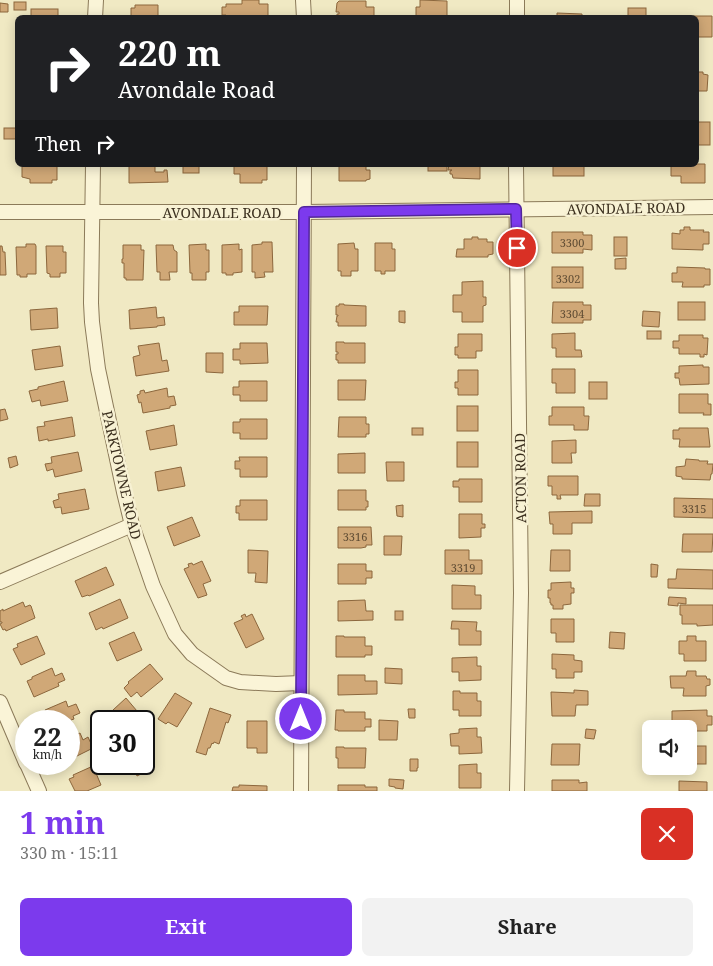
<!DOCTYPE html>
<meta charset="utf-8">
<style>
body{margin:0;font-family:"Noto Serif",serif;background:#f2f2f2;color:#222;height:100vh;display:flex;flex-direction:column;font-size:19px;white-space:nowrap}
*{box-sizing:border-box;margin:0}
p{font-size:16px;color:#767676}
.icon{flex:none;width:28px;height:28px;fill:none;stroke:currentColor;stroke-width:2;stroke-linecap:round;stroke-linejoin:round}
.map{position:relative;height:791px;overflow:hidden}
.panel{display:flex;flex-direction:column;background:#fff;flex:1}
.panel>*{flex:none}
.guide{position:absolute;left:15px;top:15px;width:684px;height:152px;border-radius:8px;box-shadow:0 2px 12px #0003;background:#202124;color:#fff;overflow:hidden}
.fabs{position:absolute;left:642px;top:720px;display:grid;gap:10px}
.fabs a{display:grid;place-items:center;width:55px;height:55px;border-radius:8px;background:#fff;box-shadow:0 2px 12px #0003;font-size:25px}
.speed{position:absolute;left:15px;top:710px;display:flex;gap:10px;font-size:25px;font-weight:700;text-align:center}
.speed>*{display:grid;place-content:center;width:65px;height:65px;border-radius:50%;background:#fff;box-shadow:0 2px 12px #0003;line-height:1}
.speed small{font-size:12px;font-weight:400}
.speed .limit{border:2px solid #111;border-radius:8px;background:#fff;color:#111}
.pin{position:absolute;display:grid;place-items:center;width:42px;height:42px;color:#fff;margin:-21px;border:2px solid #fff;border-radius:50%;box-shadow:0 1px 5px #0007}
.me{position:absolute;width:55px;margin:-28px;rotate:0deg;stroke-linejoin:round;filter:drop-shadow(0 0 4px #0008)}
.turn{display:flex;align-items:center;gap:18px;height:105px;padding:0 20px;font-size:22px}
.turn .icon{width:65px;height:65px;stroke-width:2.5}
.turn b{display:block;font-size:35px;line-height:42px}
.then{display:flex;align-items:center;height:48px;padding:0 20px;background:#0003;gap:10px;font-size:19px}
.round{display:grid;place-items:center;flex:none;width:52px;height:52px;border-radius:8px;background:#f2f2f2}
.head{display:flex;align-items:center;justify-content:space-between;height:85px;padding:0 20px}
h1{font-size:30px;font-weight:700;line-height:38px;color:#7c3aed}
.action{display:flex;gap:10px;margin-top:auto;padding:10px 20px}
.action a{flex:1;height:58px;border-radius:8px;background:#7c3aed;color:#fff;font-size:20px;font-weight:700;line-height:58px;text-align:center}
.action a+a{background:#f2f2f2;color:#222}
.map>svg:first-child{display:block}
.building{fill:#d0a877;stroke:#8c673d}
.lines{fill:none;stroke-linecap:round;stroke-linejoin:round}
.minor-casing{stroke:#8b7a59;stroke-width:16}
.minor{stroke:#faf4d7;stroke-width:14}
.route-casing{stroke:#51269a;stroke-width:12}
.route{stroke:#7c3aed;stroke-width:9}
.labels{text-anchor:middle;dominant-baseline:central;stroke-width:5;stroke-linejoin:round;paint-order:stroke}
.number-label{font-size:11px;fill:#604d34}
.street-label{font-size:14px;fill:#3b2f1e;stroke:#f7f1d3}
</style>
<div class="map">
<svg width="713" height="791" viewBox="0 0 713 791">
<rect width="100%" height="100%" fill="#f0e9c3"/>
<!-- building -->
<g class="building">
<path d="M242,0H259V4H268V18H226V15H222V7H226V4H242Z"/>
<path d="M420,0L447,1V18H416V7H420Z"/>
<path d="M339,1H366V7H374V17H337V14H339V12H336L337,3Z"/>
<rect x="14" y="2" width="12" height="8"/>
<path d="M0,3L8,4V12H0Z"/>
<path d="M135,5H158V18H131V8H135Z"/>
<rect x="628" y="8" width="18" height="10"/>
<rect x="31" y="9" width="27" height="9"/>
<path d="M557,13L582,14V18H557Z"/>
<path d="M678,16H712V37H696V18H678Z"/>
<path d="M696,72H703V74L708,75L707,91H696Z"/>
<rect x="696" y="122" width="14" height="23"/>
<rect x="4" y="128" width="14" height="11"/>
<path d="M696,164H705V183H681V176H671V165H696Z"/>
<path d="M29,165H57V180H52V183H30V179L22,177V166H29Z"/>
<path d="M135,165H155V172H164V170H167L168,182L129,183V166Z"/>
<rect x="183" y="165" width="16" height="8"/>
<path d="M240,165H267V180H262V183H240V174H234V166H240Z"/>
<path d="M339,165H366V170H370V179L366,180V181H339Z"/>
<rect x="428" y="165" width="19" height="6"/>
<path d="M449,165H480V179L453,178L452,174H450V171L452,170H448Z"/>
<rect x="553" y="165" width="31" height="11"/>
<path d="M684,227H690V230H704L703,232H709V244H703V250L672,249V233L680,234V230H684Z"/>
<path d="M552,232H583V235H592V250L583,249V253H552Z"/>
<path d="M472,237H478V239H487V242H493V254L488,255V257H456L457,249H464V239H472Z"/>
<rect x="614" y="237" width="13" height="19"/>
<path d="M262,242H272L273,272H264L265,277L255,278V272H252V245L262,244Z"/>
<path d="M354,243L355,249H358V271H351V276H341V271H338V244Z"/>
<path d="M375,243H392V249H395V271H385V274H381V271H375Z"/>
<path d="M26,244H35L36,246V274H27V277H20V275H17L16,247H26Z"/>
<path d="M206,244V250H209V272H206V280H192V273H190L189,245Z"/>
<path d="M239,244V250L242,249V272L233,273V275H226V273H222V245Z"/>
<path d="M123,245H141V250H144L143,280H126V278H124V263H122V259H123Z"/>
<path d="M156,245H173L174,250L177,252V272H169L170,280H160V272H157Z"/>
<path d="M0,246H2L3,252H5L6,275H0Z"/>
<path d="M46,246H63V252H66V273H60V277H50V274L47,273Z"/>
<path d="M626,258V269H615V259Z"/>
<rect x="552" y="267" width="31" height="21"/>
<path d="M677,267L705,268V269H710V285H704V287H682L683,282H672V273H677Z"/>
<path d="M483,281V297H486V305L483,306V322H462V312H453V295H462V282Z"/>
<path d="M553,302H583V305H591V320H583V323H552Z"/>
<rect x="678" y="302" width="27" height="18"/>
<path d="M339,304H344V305L366,306V326H338V322H336L337,316H338V315H336V306H339Z"/>
<path d="M239,306H268L267,325H234V312H239Z"/>
<path d="M156,307L157,318L164,317L165,325L157,326V327L130,329L129,310Z"/>
<path d="M57,308L58,328L31,330L30,310Z"/>
<path d="M399,311H405V323L399,322Z"/>
<path d="M643,311L660,312L659,327L642,326Z"/>
<rect x="647" y="331" width="14" height="8"/>
<path d="M575,333V350H581L582,357H556V348H552V334Z"/>
<path d="M458,334H482V351H476V358H458V355H455V347H458Z"/>
<path d="M679,335H703V338H708L707,355L704,354V357H700V354H679V348H673V341H679Z"/>
<path d="M336,342H344V343H365V363H338V360H336V354H338V352H336Z"/>
<path d="M159,343L162,361L167,360L169,371L136,376L133,357L140,355L138,346Z"/>
<path d="M240,343H267L268,363L240,364V360H233V349H240Z"/>
<path d="M60,346L63,366L35,370L32,350Z"/>
<path d="M206,353H223V373L206,372Z"/>
<path d="M703,365V367H709V384L680,385L679,378H675V373H679V366Z"/>
<path d="M552,369H575V393H556V383H552Z"/>
<path d="M458,370H478V395H458V388H455V382H458Z"/>
<path d="M338,380H366L365,400H338Z"/>
<path d="M64,381L68,401L41,406L40,400L32,402L29,391L38,389V387Z"/>
<path d="M239,381H267V401H240V395H233V387H239Z"/>
<rect x="589" y="382" width="18" height="17"/>
<path d="M167,388L168,397L174,396L176,405L170,406V408L143,413L141,402L139,403L137,395L140,394V391L144,390L145,393Z"/>
<path d="M679,394H708V404H711V415H703L704,413H679Z"/>
<rect x="457" y="406" width="21" height="25"/>
<path d="M552,407H584V416H589L588,430H574V425H549V416H552Z"/>
<path d="M5,409L8,419L0,421V410Z"/>
<path d="M72,417L75,436L48,441V439L39,441L37,427L45,426L44,422Z"/>
<path d="M339,417H366V424H369V434H366V437H338Z"/>
<path d="M240,419H267V439H240V433H233V422H240Z"/>
<path d="M174,425L177,445L150,450L146,431Z"/>
<rect x="412" y="428" width="11" height="7"/>
<path d="M679,428H708L710,447H679L680,439H673V430H679Z"/>
<path d="M576,440V453H571L572,463H552V441Z"/>
<rect x="457" y="442" width="21" height="25"/>
<path d="M78,452L82,471L55,477L53,469L47,471L45,464L52,463L51,457Z"/>
<path d="M365,453V473H338V454Z"/>
<path d="M16,456L18,465L10,468L8,458Z"/>
<path d="M239,457H267V477H240V469H235V461H240Z"/>
<path d="M686,459L699,460V461H708L707,464H713L712,474H711L710,480L682,479V477L676,476V467L685,466Z"/>
<path d="M386,462H404V481H387Z"/>
<path d="M181,467L185,486L158,491L155,472Z"/>
<path d="M548,476H578V495H560L561,499H557V495H552V486H548Z"/>
<path d="M459,479H482V502H459V487H453V481H459Z"/>
<path d="M85,489L89,509L62,514L61,507L55,508L53,501L59,499L58,494Z"/>
<path d="M338,490H366V501H368V507H366V510H338Z"/>
<path d="M585,494H600V506H584Z"/>
<path d="M674,498L713,499V518L674,517Z"/>
<path d="M240,500H267V520H239V513H236V506H240Z"/>
<path d="M403,505V517L397,516L396,506Z"/>
<path d="M592,511V523H572V534H553V524H550L549,512Z"/>
<path d="M459,514H482V524H485V528H481V537L459,538Z"/>
<path d="M192,517L200,536L174,546L167,527Z"/>
<path d="M338,527H371L372,545H366V547L361,548H338Z"/>
<path d="M683,534H713L712,552H682Z"/>
<path d="M384,536H402L401,555H384Z"/>
<path d="M248,550L268,551L267,583L255,582L256,573H248Z"/>
<path d="M445,550H469V560H482V574H445Z"/>
<path d="M551,550H570V571H550Z"/>
<path d="M202,561L211,581L203,584L207,595L198,598L184,569L189,567L188,564L192,563L193,565Z"/>
<path d="M338,564H366V571H372V578H366V584H338Z"/>
<path d="M651,564L658,565L657,577H651Z"/>
<path d="M106,567L114,585L89,596L88,595L82,597L75,581Z"/>
<path d="M677,569L713,570V589L668,588V579H676Z"/>
<path d="M571,582V588H574V593H571V604L563,605V609H553V605H551V603H550V598H548V590H551V583Z"/>
<path d="M452,585L475,586V595H481V609H452Z"/>
<path d="M669,597L686,598V604L678,603V606L668,605Z"/>
<path d="M120,599L128,618L103,629L102,627L96,630L89,613Z"/>
<path d="M365,600L366,611H373V620L338,621V601Z"/>
<path d="M23,602L25,607L30,605L31,606L35,618L6,631L5,629L3,630L0,624L2,623V622H0V611L3,609V611Z"/>
<path d="M680,605H713V625L697,626V624H682V615H680Z"/>
<rect x="395" y="611" width="8" height="9"/>
<path d="M245,614L246,617L252,614L264,639L246,648L234,623L243,619L241,616Z"/>
<path d="M551,619H574V642H556V633H551Z"/>
<path d="M452,621L477,622L476,631H481V645H459V629H451Z"/>
<path d="M134,632L142,650L117,661L109,643Z"/>
<path d="M610,632L625,633L624,649L609,648Z"/>
<path d="M37,636L45,654L21,665L13,649L18,647L17,644Z"/>
<path d="M336,636H344V637H365V646H372V655H365V657H336Z"/>
<path d="M687,636H696V641H706V661H684V654H679V641H687Z"/>
<path d="M552,654L574,655V660L582,661V672H574V678H556V669H552Z"/>
<path d="M477,657V666H481V680L459,681V672H452V658Z"/>
<path d="M150,664L163,679L141,697L137,692L131,697L124,688L129,683L128,682Z"/>
<path d="M52,668L55,676L62,673L65,680L58,683L59,686L34,697L27,681L32,679V677Z"/>
<path d="M385,668L402,669V684L385,683Z"/>
<path d="M687,671H696V676H706L707,679H710V685L706,686V696H683L684,688H671L670,676H686Z"/>
<path d="M338,675H365V681H377V694L338,695Z"/>
<path d="M574,690L588,691V705H576L575,716H552L551,692L574,693Z"/>
<path d="M453,691H460V693H477V701H481V716H459V710H453Z"/>
<path d="M175,693L192,703L177,727L168,722L166,724L158,719Z"/>
<path d="M126,698L137,711L125,721H123L113,710Z"/>
<path d="M66,701L68,707L76,704L80,713L73,716L74,719L68,721H44L41,714L46,712L45,710Z"/>
<path d="M210,708L231,715L228,723L226,722L219,744L214,742L213,744L212,743L210,748H208L206,755L196,752Z"/>
<path d="M408,709H415V718H409Z"/>
<path d="M336,710H344V712H365V719H371V727H365V731H338V730H335Z"/>
<path d="M707,710V716H712V725H707V731H689V729H672V711Z"/>
<path d="M379,720L398,721L397,740H379Z"/>
<path d="M247,721H267V753H257V748H247Z"/>
<path d="M477,728V737H481L482,753L459,754V746H451L450,734L459,733V729Z"/>
<path d="M586,729L596,730L594,739L585,738Z"/>
<path d="M80,733L83,740L88,737L93,748L69,760V738Z"/>
<path d="M552,744H580L579,765H551Z"/>
<rect x="689" y="746" width="17" height="18"/>
<path d="M336,747H344V748H366L365,768H338V758H336Z"/>
<path d="M410,759H418V768H417V771H410Z"/>
<path d="M477,764V773H481V788H459V765Z"/>
<path d="M142,765L145,772L137,776L134,769Z"/>
<path d="M93,766L101,785L87,791H75L69,779L74,777L73,775Z"/>
<path d="M389,779L404,780L403,789L395,788V787L389,786Z"/>
<path d="M552,780H579V783L587,782V791H552Z"/>
<path d="M679,781L707,782V791H679Z"/>
<path d="M239,785L267,786V791H232L233,787H239Z"/>
<path d="M338,785H365V787H377V791H338Z"/>
</g>
<g class="lines">
<defs>
<g id="minor">
<path d="M303,0L304,18"/>
<path d="M95,18L96,0"/>
<path d="M517,18V0"/>
<path d="M93,165L91,303L92,322L98,369L124,492L132,525L153,586L175,634L192,654L226,678L240,682L276,684L301,683"/>
<path d="M516,165L521,593L517,791"/>
<path d="M0,212H304L713,207"/>
<path d="M0,582L132,525"/>
<path d="M0,702L26,763"/>
<path d="M27,764L39,791"/>
<path d="M301,791L304,165"/>
</g>
</defs>
<!-- minor casing -->
<use href="#minor" class="minor-casing"/>
<!-- minor -->
<use href="#minor" class="minor"/>
</g>
<g class="lines">
<defs>
<path id="route" d="M301,719L304,212L516,209L517,248"/>
</defs>
<!-- route casing -->
<use href="#route" class="route-casing"/>
<!-- route -->
<use href="#route" class="route"/>
</g>
<g class="labels">
<!-- number labels -->
<g class="number-label">
<text x="572" y="242">3300</text>
<text x="568" y="278">3302</text>
<text x="572" y="313">3304</text>
<text x="694" y="508">3315</text>
<text x="355" y="536">3316</text>
<text x="463" y="567">3319</text>
</g>
<!-- street labels -->
<g class="street-label">
<text transform="translate(626 208) rotate(-1)">AVONDALE ROAD</text>
<text x="222" y="212">AVONDALE ROAD</text>
<text transform="translate(122 475) rotate(77)">PARKTOWNE ROAD</text>
<text transform="translate(520 478) rotate(-91)">ACTON ROAD</text>
</g>
</g>
</svg>
<div class="fabs">
<a><svg class="icon" aria-label="sound" viewBox="0 0 24 24"><path d="M4 9h4l5-4v14l-5-4H4zM17 9q2 3 0 6"/></svg></a>
</div>
<div class="speed"><div>22<small>km/h</small></div><div class="limit">30</div></div>
<div class="pin" style="left:517px;top:248px;background:#d93025"><svg class="icon" aria-label="arrive" viewBox="0 0 24 24"><path d="M6 21V4h12l-3 4 3 4H6"/></svg></div>
<svg class="me" style="left:301px;top:719px" viewBox="-20 -20 40 40"><circle r="17" fill="#7c3aed" stroke="#fff" stroke-width="3"/><path d="M0-11L8 9 0 5-8 9z" fill="#fff"/></svg>
<div class="guide">
<div class="turn"><svg class="icon" aria-label="right" viewBox="0 0 24 24"><path d="M7 20v-9h11M14 6l5 5-5 5"/></svg><div><b>220 m</b>Avondale Road</div></div>
<div class="then">Then<svg class="icon" aria-label="right" viewBox="0 0 24 24"><path d="M7 20v-9h11M14 6l5 5-5 5"/></svg></div>
</div>
</div>
<section class="panel">
<div class="head"><div><h1>1 min</h1><p>330 m · 15:11</p></div><a class="round" style="background:#d93025;color:#fff"><svg class="icon" aria-label="close" viewBox="0 0 24 24"><path d="M6 6l12 12M18 6L6 18"/></svg></a></div>
<div class="action"><a>Exit</a><a>Share</a></div>
</section>
